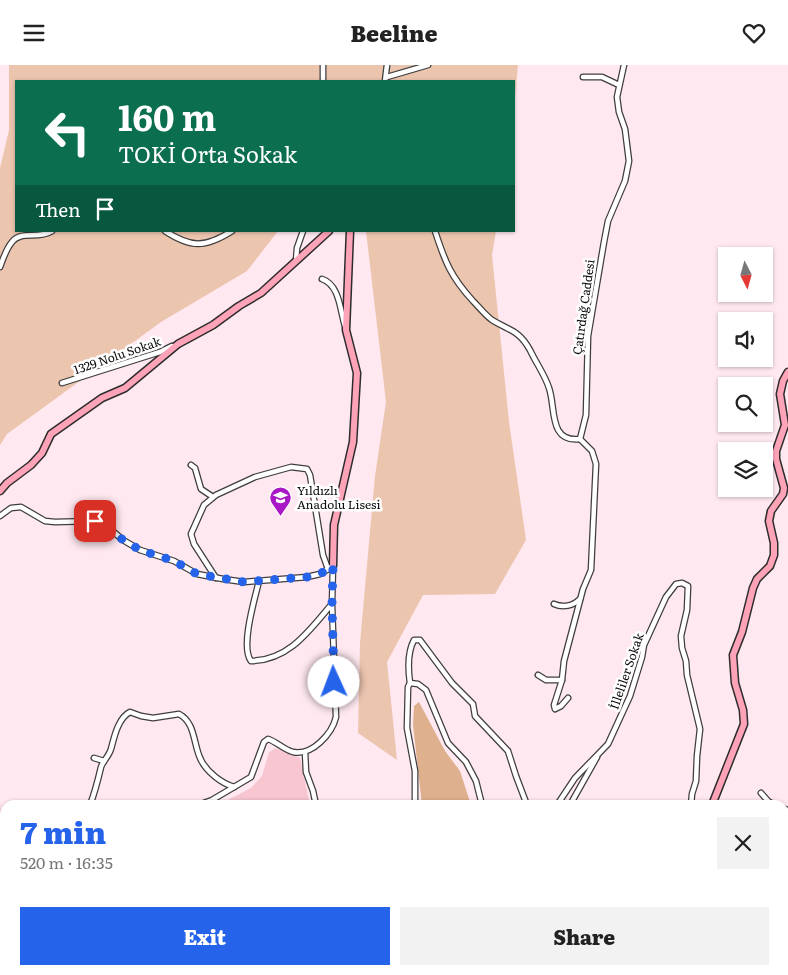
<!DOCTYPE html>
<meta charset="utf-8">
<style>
body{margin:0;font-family:Literata,serif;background:#f2f2f2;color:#222;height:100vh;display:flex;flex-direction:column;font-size:19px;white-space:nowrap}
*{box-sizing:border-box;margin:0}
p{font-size:16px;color:#767676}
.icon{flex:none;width:28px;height:28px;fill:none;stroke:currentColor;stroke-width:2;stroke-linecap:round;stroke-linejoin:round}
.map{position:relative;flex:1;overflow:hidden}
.sheet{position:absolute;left:0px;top:735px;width:789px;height:175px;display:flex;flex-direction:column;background:#fff;border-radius:15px 15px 0 0;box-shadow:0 1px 4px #0004}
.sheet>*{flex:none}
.banner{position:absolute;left:15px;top:15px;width:500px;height:152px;border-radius:0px;box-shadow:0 1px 4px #0004;background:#0b6e4f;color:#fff;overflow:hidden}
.needle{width:32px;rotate:174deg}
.tools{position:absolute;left:718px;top:182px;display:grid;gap:10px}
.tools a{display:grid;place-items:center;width:55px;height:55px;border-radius:0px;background:#fff;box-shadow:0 1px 4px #0004;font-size:25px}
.pin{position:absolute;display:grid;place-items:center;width:42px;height:42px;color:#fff;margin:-21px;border-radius:10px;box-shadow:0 2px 8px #0006}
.me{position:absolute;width:55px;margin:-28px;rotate:358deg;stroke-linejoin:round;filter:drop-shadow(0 0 4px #0008)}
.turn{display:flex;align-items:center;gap:18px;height:105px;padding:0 20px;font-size:22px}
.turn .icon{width:65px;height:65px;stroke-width:2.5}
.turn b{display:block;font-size:35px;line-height:42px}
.then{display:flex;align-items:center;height:48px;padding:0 20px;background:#0003;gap:10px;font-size:19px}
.round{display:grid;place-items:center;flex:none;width:52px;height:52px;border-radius:0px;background:#f2f2f2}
.overview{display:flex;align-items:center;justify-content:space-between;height:85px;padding:0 20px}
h1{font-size:30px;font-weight:800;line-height:38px;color:#2563eb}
.button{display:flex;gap:10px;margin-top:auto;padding:10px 20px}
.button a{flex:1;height:58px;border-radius:0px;background:#2563eb;color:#fff;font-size:20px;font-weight:800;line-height:58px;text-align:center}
.button a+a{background:#f2f2f2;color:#222}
header{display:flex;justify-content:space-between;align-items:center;height:65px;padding:0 20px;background:#fff;font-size:22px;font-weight:800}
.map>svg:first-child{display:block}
.farmland{fill:#f7c6d0}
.green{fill:#ecc5af}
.forest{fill:#deb08d}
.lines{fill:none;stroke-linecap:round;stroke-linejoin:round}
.street-casing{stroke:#3e3e3e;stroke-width:7}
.secondary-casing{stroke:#2d2d2d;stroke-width:9}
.street{stroke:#fff;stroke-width:4.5}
.secondary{stroke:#ffa3b8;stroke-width:6}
.route{stroke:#2563eb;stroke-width:9;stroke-dasharray:0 16.2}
.labels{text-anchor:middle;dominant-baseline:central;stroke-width:5;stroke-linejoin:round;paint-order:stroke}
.street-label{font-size:12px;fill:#0b0b0b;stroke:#fff}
.poi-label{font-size:12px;fill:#0b0b0b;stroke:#fff;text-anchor:start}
</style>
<header><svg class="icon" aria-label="menu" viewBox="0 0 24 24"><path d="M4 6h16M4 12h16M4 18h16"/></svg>Beeline<svg class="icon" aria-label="heart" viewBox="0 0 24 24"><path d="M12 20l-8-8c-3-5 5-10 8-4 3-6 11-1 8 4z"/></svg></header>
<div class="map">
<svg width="788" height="910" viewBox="0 0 788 910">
<rect width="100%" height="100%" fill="#ffe8f0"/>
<!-- farmland -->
<g class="farmland">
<path d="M276,683L300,693L310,740H218L251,723L262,711L269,687Z"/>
<path d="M266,905H353L354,910H265Z"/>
</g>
<!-- green -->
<g class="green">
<path d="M9,0H518L514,42V16H16V166H278L247,206L161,257L7,369L0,380V103L9,65Z"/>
<path d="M366,166H496L492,190L509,357L526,475L495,529L423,530L387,597L397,695L358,668L360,578L375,411L386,337Z"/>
</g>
<!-- forest -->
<g class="forest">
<path d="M419,637L445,686L460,706L471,740H422L413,660L414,641Z"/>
<path d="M0,735L1,806H5V905H65L62,910H0Z"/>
<path d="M409,905H583L581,910H408Z"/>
</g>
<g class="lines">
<defs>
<g id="street">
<path d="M387,12L428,0"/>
<path d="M583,12H602L619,20"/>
<path d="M323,16V0"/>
<path d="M385,16L387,0"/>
<path d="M165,166C191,183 205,183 232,166"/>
<path d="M435,166C445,197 451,212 473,236C479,242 485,250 492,255C510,266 519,265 530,285C536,298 545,310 549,323C556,342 548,378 580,374"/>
<path d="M296,196L297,183L303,166"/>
<path d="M0,202C3,194 6,184 12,177C21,165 38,175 52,166"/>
<path d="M322,214C340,220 340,246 345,261"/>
<path d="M62,318L160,287L172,281"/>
<path d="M580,374L586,350L588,271L604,177L608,156L625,116L629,96L625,64L619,47L617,32L624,0"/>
<path d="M191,400L195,403L201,424L213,432"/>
<path d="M0,451L11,443L21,442L45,456L55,457L95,456L109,463L123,475L140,485L174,496L197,509L223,514L244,517L307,512L320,509L333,501"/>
<path d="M216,513L194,479L191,469L204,440L216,430L255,412L291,402L307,404L310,410L323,490L328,504"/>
<path d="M259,516C255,533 240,582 251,596C289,595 309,566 331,540"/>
<path d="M554,539C563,543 573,541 580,534"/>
<path d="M538,610L546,615H562"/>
<path d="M410,618C408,604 407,588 414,575H420L452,618L473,639L475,651L508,686L516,711L527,740"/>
<path d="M568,633L561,641L555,644L554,640L562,615L564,596L583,524L591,505L596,399L592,386L580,374"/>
<path d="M305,687L306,707L313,726L316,740"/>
<path d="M94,693L104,696"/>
<path d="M761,728L769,737L775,740"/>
<path d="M90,740C95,727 98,715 101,702C103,696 109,691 111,684C114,673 118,653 130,647L141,651L153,653L179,649C196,658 193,680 201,695C207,707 221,718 234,722"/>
<path d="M198,740L212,735L251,712L264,677L268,674C277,677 283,684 293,687C312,691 332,669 336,652L332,539L333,501"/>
<path d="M415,740V706L407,663L408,622L410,618L418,619L426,625L448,678L466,697L476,716L482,740"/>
<path d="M557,740L575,713L608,679L630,631L642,592L644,580L666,532L676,519L682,518L688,521L687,545L681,571L682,583L686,596L687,610L700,664L697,691L696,716L692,729L691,740"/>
<path d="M570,740L597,692"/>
<path d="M784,744L788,745"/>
<path d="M784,832L788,836"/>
<path d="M784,889L788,891"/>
<path d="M357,905L358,910"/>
<path d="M743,905L750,910"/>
<path d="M152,910V905"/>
<path d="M261,910L262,905"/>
<path d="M382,910L385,905"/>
<path d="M436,910L438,905"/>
</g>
<g id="secondary">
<path d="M0,426L7,418L31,400L42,388L51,369L102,333L125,323L178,279L213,260L239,241L261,228L329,166"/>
<path d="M333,501L334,460L353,377L357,308L346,265L350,166"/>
<path d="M712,740L744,659L743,645L735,618L733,590L742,567L753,523L757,514L770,501L774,490V478L769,456L771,446L783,429L784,423L776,394V386L785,360L780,329L783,316L788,307"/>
<path d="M703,905L705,910"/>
</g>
</defs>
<!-- street casing -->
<use href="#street" class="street-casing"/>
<!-- secondary casing -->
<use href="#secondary" class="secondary-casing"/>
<!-- street -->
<use href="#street" class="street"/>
<!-- secondary -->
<use href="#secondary" class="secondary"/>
</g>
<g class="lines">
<!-- route -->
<path class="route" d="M95,456L109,463L123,475L140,485L174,496L197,509L244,517L307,512L320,509L333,501L332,539L334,617"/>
</g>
<!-- icons -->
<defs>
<symbol id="school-pin" viewBox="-11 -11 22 30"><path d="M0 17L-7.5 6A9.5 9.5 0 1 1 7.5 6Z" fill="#a918c6" stroke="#fff"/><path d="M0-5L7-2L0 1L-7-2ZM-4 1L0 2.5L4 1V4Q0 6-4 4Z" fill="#fff"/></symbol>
</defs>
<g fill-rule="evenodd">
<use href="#school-pin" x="268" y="420" width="25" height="34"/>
</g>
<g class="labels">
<!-- street labels -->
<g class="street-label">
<text transform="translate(583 242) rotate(-82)">Çatırdağ Caddesi</text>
<text transform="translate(117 290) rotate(-19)">1329 Nolu Sokak</text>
<text transform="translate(626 606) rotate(-71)">İlleliler Sokak</text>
</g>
<!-- poi labels -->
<g class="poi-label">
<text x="297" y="425">Yıldızlı<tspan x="297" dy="14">Anadolu Lisesi</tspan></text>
</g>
</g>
</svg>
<div class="tools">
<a><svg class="needle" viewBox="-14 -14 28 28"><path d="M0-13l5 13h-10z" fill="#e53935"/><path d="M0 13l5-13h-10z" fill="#767676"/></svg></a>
<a><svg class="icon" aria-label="sound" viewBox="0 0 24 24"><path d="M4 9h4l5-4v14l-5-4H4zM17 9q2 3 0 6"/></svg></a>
<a><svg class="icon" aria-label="search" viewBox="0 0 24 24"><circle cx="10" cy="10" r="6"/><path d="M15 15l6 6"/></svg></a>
<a><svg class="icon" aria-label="layers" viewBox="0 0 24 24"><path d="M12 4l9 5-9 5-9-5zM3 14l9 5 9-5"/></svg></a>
</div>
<div class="pin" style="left:95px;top:456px;background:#d93025"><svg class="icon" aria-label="arrive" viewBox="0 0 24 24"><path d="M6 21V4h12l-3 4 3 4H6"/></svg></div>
<svg class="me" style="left:334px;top:617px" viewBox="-20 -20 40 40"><circle r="19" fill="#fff"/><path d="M0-13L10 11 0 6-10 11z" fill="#2563eb"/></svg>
<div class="banner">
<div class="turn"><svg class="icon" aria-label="left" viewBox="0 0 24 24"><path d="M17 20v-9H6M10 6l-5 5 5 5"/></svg><div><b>160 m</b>TOKİ Orta Sokak</div></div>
<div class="then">Then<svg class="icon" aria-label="arrive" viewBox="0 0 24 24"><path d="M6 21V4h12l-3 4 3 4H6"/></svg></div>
</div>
<section class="sheet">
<div class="overview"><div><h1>7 min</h1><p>520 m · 16:35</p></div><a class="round"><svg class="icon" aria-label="close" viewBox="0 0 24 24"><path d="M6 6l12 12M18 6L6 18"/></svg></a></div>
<div class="button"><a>Exit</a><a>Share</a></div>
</section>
</div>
